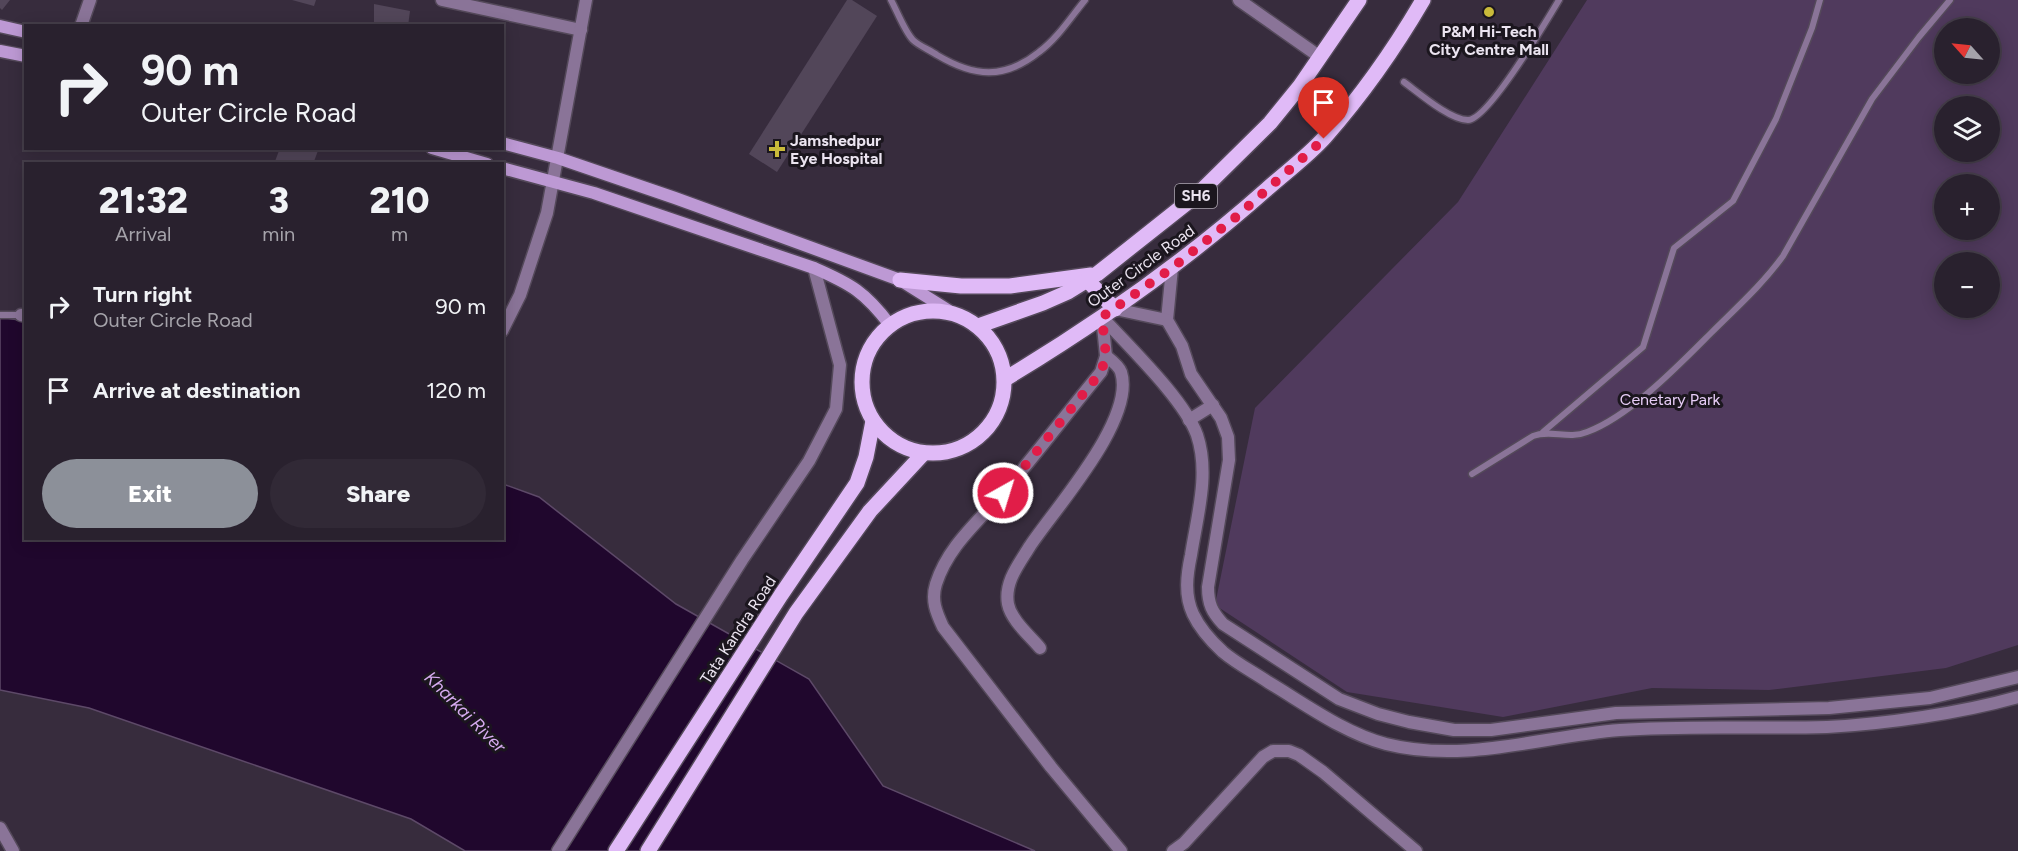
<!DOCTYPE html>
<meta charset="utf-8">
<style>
body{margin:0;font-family:Figtree,sans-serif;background:#312936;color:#f1f3f6;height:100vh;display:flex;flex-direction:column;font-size:22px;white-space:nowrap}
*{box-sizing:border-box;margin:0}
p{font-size:20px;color:#a5a3aa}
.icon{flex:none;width:33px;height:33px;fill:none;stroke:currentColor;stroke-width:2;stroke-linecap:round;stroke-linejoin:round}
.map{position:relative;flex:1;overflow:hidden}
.details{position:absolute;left:24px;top:162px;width:480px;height:378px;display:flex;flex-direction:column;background:#29212e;border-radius:0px;box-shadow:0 3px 15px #0003,0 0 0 2px #453e4a}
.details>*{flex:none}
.hud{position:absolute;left:24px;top:24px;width:480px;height:126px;border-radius:0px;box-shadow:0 3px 15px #0003,0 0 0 2px #453e4a;background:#29212e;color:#f1f3f6;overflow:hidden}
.needle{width:39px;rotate:297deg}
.fabs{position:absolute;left:1934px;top:18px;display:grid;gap:12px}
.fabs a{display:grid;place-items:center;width:66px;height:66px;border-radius:50%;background:#29212e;box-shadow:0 3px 15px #0003,0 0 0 2px #453e4a;font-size:30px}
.pin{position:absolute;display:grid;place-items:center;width:51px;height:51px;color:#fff;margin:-62px -26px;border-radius:50% 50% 50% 0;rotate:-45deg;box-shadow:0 0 6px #0007}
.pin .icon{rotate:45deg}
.me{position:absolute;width:66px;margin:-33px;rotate:39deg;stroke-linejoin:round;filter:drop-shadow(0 0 4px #0008)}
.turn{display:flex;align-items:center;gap:21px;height:126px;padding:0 18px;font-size:27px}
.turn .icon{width:78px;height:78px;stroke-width:2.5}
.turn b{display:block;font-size:42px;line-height:51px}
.eta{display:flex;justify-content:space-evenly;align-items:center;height:102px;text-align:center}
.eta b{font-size:36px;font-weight:800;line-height:42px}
.action{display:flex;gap:12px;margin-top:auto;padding:12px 18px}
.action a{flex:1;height:69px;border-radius:36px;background:#8c9099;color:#fff;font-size:24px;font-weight:800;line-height:69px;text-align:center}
.action a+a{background:#312936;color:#f1f3f6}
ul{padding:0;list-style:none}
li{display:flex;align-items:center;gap:18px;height:84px;padding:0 18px}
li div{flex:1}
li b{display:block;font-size:22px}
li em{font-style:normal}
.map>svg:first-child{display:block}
.green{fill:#503a5d;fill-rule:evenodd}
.water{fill:#20072d;stroke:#5d4968;stroke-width:1.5}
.building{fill:#524659}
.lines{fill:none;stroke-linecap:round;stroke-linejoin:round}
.service-casing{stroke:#54495a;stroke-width:9}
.minor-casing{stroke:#54495a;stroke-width:15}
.tertiary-casing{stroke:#54495a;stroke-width:15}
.secondary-casing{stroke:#54495a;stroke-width:15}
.primary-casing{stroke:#54495a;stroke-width:18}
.service{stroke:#8a7498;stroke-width:6}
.minor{stroke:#8a7498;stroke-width:12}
.tertiary{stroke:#8a7498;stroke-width:12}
.secondary{stroke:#bd99d4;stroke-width:12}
.primary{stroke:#e0baf7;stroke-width:15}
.route{stroke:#e11d48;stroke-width:10;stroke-dasharray:0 18}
.poi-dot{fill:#c9ba3a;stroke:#1b161e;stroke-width:2}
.labels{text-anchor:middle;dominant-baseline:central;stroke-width:6;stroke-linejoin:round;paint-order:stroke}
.shield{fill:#1b161e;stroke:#ada6b1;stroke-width:1.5}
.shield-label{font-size:15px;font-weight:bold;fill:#ebe4f0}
.poi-label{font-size:16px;font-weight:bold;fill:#ebe4f0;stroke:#1b161e}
.street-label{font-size:16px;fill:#ebe4f0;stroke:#1b161e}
.park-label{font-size:16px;fill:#e7cdf7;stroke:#1b161e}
.water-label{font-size:18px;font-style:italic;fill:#d6abf0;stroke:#1b161e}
</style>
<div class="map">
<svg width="2018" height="851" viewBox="0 0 2018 851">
<rect width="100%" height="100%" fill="#372c3d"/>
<!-- green -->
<path class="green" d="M1587,0H2018V645L1946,668L1769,690L1652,688L1503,717L1347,692L1215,605L1255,408L1458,202ZM1944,28H1989V74H1944ZM1944,106H1989V152H1944ZM1944,184H1989V230H1944ZM1944,262H1989V308H1944Z"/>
<!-- water -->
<path class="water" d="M0,317L25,321L26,538H502L503,484L539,497L676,604L809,679L883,786L1035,851H465L411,819L89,708L0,690Z"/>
<!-- building -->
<g class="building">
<path d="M0,0H10L2,10L0,8Z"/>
<path d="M292,0H316L314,6Z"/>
<path d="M847,0H852L877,16L777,172L749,154Z"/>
<path d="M374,4L410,11L408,26H389L374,22Z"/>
<path d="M280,148H319L313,164H274Z"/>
</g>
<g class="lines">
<defs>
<g id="service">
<path d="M891,0C897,11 905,32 913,40C919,46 930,50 937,55C974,77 1004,80 1039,52C1057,39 1071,17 1085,0"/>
<path d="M1404,82C1419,93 1450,120 1468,120C1488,120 1547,20 1559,0"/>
<path d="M0,315H21"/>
<path d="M1543,432L1643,347L1674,248L1733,201L1776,119L1812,28L1820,0"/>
<path d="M1472,474L1533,436C1551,429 1568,440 1587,432C1630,416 1678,366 1711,333C1736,308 1762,285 1783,256L1872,99L1919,37L1950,0"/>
</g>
<g id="minor">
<path d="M442,0L581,30"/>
<path d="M1239,0L1320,57"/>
<path d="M81,26L90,0"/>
<path d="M21,315L26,316"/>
<path d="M1102,317L1106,356L1101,372C1068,412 1037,453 1003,493C978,522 948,546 936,584C931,600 936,612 943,627L1051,767L1121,851"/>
<path d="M502,331L520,295L547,213L586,0"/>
<path d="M1040,648C1030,636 1011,620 1008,604C1004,582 1019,564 1030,546C1056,507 1136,419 1121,372C1119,366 1111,360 1106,356"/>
<path d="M0,828L13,851"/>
<path d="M1173,851L1184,843L1263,757L1273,751H1289L1299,755L1323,772L1416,851"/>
</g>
<g id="tertiary">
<path d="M1172,268L1167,320L1182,346L1191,374L1221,418L1228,437L1229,460L1208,587C1208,604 1212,612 1223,624L1339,699L1378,714L1409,722L1454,730H1491L1616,713L1829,708L1930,698L2018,677"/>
<path d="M1115,309L1167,320"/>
<path d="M1102,317C1129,347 1184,399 1197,435C1210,474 1197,516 1191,555C1187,574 1184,595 1193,614C1200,629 1211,641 1223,652C1236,663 1253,672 1268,682C1305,704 1344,733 1386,744C1466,764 1542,736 1620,730C1689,725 1758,729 1827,727C1886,724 1961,713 2018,697"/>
<path d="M1189,420L1213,405"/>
<path d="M558,851L742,560L809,461L836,409L840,365L814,268"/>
</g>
<g id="secondary">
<path d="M0,26L26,32"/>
<path d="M0,51L26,56"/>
<path d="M502,143L558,158L675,198L900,280L951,312"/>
<path d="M432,148L487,164"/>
<path d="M502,168L594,193L814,268C851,284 865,292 890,325"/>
</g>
<g id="primary">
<path d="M900,280L961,286H1010L1091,275"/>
<path d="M1087,280L1115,309"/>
<circle cx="933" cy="382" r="71"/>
<path d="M978,326L1043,303L1068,292L1097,274L1198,194L1270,123L1300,86L1359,0"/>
<path d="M1005,379C1098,323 1186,261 1267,189C1286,172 1308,156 1325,137C1362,95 1395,48 1423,0"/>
<path d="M616,851L781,595L857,483L866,457L873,421"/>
<path d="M648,851L796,613L870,511L923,454"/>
</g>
</defs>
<!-- service casing -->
<use href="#service" class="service-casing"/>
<!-- minor casing -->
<use href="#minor" class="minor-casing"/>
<!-- tertiary casing -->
<use href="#tertiary" class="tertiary-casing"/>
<!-- secondary casing -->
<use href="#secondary" class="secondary-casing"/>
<!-- primary casing -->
<use href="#primary" class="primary-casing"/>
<!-- service -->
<use href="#service" class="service"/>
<!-- minor -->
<use href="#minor" class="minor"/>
<!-- tertiary -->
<use href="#tertiary" class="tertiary"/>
<!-- secondary -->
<use href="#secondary" class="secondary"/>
<!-- primary -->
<use href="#primary" class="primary"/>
</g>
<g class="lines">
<!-- route -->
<path class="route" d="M1003,493L1101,372L1106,356L1102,317L1172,268L1236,217L1324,139"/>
</g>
<!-- markers -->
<g class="poi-dot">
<circle cx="1489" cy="12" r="6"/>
<path d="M774 140h6v6h6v6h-6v6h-6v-6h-6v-6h6z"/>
</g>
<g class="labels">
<!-- shield labels -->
<rect class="shield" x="1175" y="184" width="42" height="24" rx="4.5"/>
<g class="shield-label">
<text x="1196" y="196">SH6</text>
</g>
<!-- poi labels -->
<g class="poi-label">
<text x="1489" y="31">P&amp;M Hi-Tech<tspan x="1489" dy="18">City Centre Mall</tspan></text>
<text x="790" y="140" text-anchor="start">Jamshedpur<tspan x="790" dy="18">Eye Hospital</tspan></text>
</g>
<!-- street labels -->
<g class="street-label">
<text transform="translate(1141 266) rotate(-36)">Outer Circle Road</text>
<text transform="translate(738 630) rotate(-57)">Tata Kandra Road</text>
</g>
<!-- park labels -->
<g class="park-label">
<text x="1670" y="399">Cenetary Park</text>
</g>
<!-- water labels -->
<g class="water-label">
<text transform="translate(465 712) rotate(45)">Kharkai River</text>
</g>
</g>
</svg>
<div class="fabs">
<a><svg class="needle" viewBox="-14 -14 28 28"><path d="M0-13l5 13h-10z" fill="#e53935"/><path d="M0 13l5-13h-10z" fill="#a5a3aa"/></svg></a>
<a><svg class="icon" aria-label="layers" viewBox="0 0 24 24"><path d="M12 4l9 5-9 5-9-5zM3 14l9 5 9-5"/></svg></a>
<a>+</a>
<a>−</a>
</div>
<div class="pin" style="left:1324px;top:139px;background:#d93025"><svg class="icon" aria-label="arrive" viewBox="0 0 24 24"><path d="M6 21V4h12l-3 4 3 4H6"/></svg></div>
<svg class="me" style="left:1003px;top:493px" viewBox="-20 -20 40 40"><circle r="17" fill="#e11d48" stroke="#fff" stroke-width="3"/><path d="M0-11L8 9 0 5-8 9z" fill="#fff"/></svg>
<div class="hud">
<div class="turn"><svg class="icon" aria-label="right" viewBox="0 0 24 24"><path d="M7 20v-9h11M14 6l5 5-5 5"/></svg><div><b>90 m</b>Outer Circle Road</div></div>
</div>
<section class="details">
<div class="eta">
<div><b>21:32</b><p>Arrival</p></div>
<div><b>3</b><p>min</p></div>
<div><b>210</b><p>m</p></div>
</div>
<ul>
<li><svg class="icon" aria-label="right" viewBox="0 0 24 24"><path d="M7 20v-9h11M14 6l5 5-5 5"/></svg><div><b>Turn right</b><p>Outer Circle Road</p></div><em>90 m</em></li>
<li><svg class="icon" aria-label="arrive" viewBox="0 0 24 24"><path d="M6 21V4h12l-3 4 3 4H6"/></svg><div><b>Arrive at destination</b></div><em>120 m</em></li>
</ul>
<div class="action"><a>Exit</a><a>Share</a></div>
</section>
</div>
